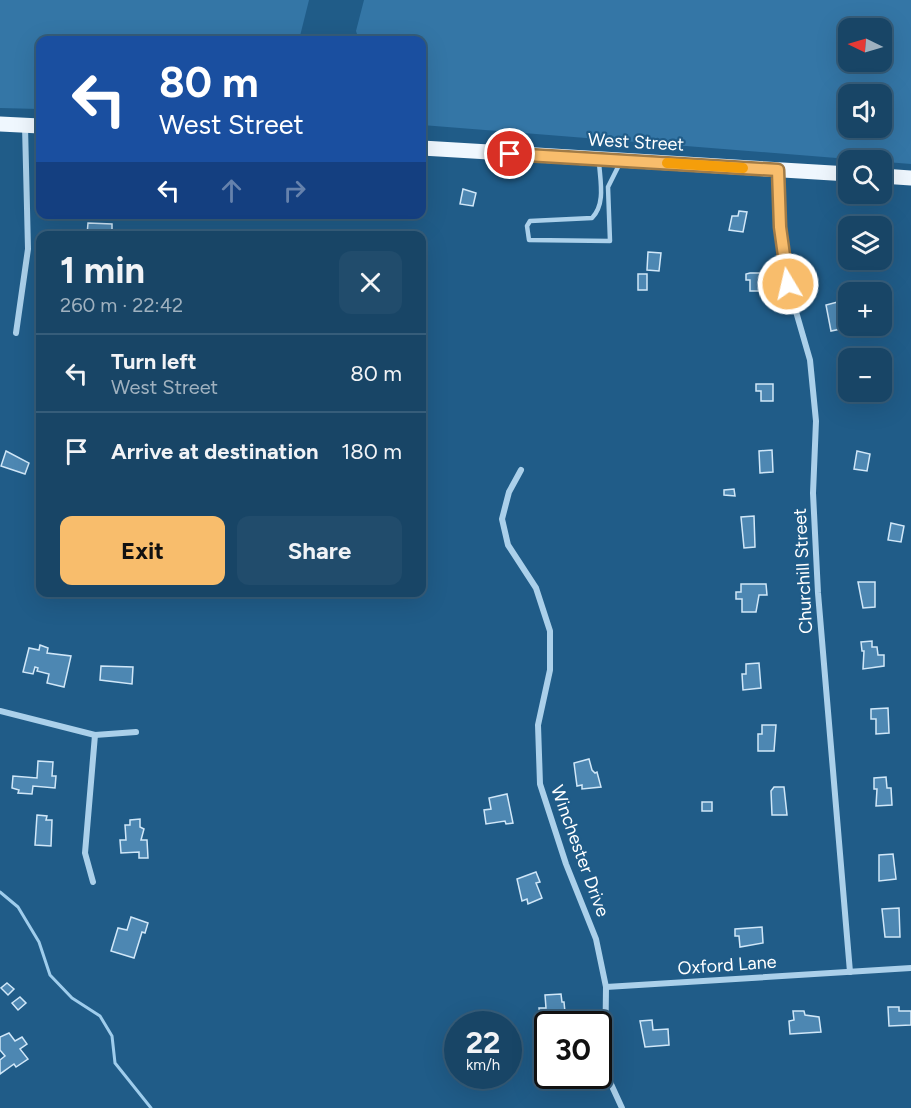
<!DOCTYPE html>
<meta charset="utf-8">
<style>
body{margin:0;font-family:Figtree,sans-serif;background:#214c6c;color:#f1f3f6;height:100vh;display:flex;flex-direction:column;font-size:22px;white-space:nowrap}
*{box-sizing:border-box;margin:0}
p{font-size:20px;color:#9fb1bf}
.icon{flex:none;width:33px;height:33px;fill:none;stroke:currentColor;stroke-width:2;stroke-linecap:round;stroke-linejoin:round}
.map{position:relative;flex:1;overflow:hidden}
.drawer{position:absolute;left:36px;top:231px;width:390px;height:366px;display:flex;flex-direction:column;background:#184566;border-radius:12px;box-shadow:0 6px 24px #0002,0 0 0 2px #365d7a}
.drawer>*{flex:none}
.banner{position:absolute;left:36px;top:36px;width:390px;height:183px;border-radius:12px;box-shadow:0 6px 24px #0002,0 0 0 2px #365d7a;background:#1a4fa0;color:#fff;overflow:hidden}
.needle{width:39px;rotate:275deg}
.controls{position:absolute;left:838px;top:18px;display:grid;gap:12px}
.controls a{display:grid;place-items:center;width:54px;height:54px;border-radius:12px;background:#184566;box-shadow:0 6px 24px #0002,0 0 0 2px #365d7a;font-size:30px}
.speed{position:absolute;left:444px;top:1011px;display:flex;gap:12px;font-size:30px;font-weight:700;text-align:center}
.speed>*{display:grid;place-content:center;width:78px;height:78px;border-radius:50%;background:#184566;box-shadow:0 6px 24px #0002,0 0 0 2px #365d7a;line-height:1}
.speed small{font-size:15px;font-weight:400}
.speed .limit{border:3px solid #111;border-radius:9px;background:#fff;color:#111}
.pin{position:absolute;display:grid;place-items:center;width:51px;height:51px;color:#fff;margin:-26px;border:3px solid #fff;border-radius:50%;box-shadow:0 2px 6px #0007}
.me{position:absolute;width:66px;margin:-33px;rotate:351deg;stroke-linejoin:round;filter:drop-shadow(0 0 4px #0008)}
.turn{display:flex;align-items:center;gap:21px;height:126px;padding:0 24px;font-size:27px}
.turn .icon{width:78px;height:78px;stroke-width:2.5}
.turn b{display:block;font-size:42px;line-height:51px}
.lanes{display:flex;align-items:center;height:57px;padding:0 24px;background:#0003;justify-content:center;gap:30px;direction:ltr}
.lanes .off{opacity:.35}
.round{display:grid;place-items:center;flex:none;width:63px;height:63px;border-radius:12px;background:#214c6c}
.summary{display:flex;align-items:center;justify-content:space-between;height:102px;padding:0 24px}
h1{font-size:36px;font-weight:700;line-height:45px}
.primary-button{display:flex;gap:12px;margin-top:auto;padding:12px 24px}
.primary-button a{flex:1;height:69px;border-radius:12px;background:#f8bd6c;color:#111;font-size:24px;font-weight:700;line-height:69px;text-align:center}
.primary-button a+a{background:#214c6c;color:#f1f3f6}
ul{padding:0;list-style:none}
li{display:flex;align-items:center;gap:18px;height:78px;padding:0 24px;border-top:2px solid #365d7a}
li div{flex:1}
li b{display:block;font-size:22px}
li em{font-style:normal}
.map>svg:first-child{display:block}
.green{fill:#3476a6;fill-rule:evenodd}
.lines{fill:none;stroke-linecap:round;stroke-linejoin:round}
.stream{stroke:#9fcdec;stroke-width:3}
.building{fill:#4d87b2;stroke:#d0e7f8;stroke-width:1.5}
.lane{stroke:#abd0ea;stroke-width:4.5}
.street{stroke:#abd0ea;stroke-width:6}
.primary{stroke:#eff7fe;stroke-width:15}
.route-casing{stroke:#a17b46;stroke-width:15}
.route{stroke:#f8bd6c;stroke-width:10}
.slow{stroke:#f59e0b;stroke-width:10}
.labels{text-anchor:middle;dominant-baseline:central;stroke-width:4.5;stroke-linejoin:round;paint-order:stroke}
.street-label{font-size:18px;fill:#fff;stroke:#205c88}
</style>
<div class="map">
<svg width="911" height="1108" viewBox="0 0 911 1108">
<rect width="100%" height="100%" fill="#205c88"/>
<!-- green -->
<g class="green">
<path d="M0,0H309L299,40H40V109L0,108Z"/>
<path d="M364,0H911V164L422,125V40H359L356,31ZM849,28H882V62H849ZM849,94H882V128H849Z"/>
</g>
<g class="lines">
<!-- stream -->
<path class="stream" d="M0,892L18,907L39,942L50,975L72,998L100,1016L112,1036L115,1063L151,1108"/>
</g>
<!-- building -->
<g class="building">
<path d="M463,189L476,193L473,206L460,204Z"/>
<path d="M739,211L747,212L743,232L729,230L732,216H738Z"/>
<path d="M88,223L112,224V236L87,235Z"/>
<path d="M648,252L661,253L659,271L647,270Z"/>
<path d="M750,273H760V291H750V280H746V274Z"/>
<rect x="638" y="274" width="9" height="16"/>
<path d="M849,299V326H855L831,331L826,305Z"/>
<path d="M756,384H773V401H761V391H756Z"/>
<path d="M772,450L773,472L760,473L759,451Z"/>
<path d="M6,451L29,463L25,474L1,466Z"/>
<path d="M857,451L870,454L867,471L854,469Z"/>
<path d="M734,489L735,496L724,495V490Z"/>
<path d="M754,516L755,547L744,548L741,517Z"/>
<path d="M891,523L904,526L901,542L888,540Z"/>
<path d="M858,582H875V607L863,608Z"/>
<path d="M741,584H766L767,595H759L756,612H742V599H736V592H741Z"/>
<path d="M872,641V647H877L878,655H884V666L863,669L864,651H862L861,642Z"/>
<path d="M40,645L48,648L47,653L71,656L64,687L47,683L49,674L37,671L38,668L35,667L33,674L23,672L29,648L39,650Z"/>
<path d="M759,663L761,688L743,690L742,674H746V664Z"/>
<path d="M101,666L133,667L132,684L100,680Z"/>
<path d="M888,708L889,733L876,734V719H871V709Z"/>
<path d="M762,725H776L774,751H758V734H762Z"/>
<path d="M589,759L592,770L595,773L597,772L601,787L582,789V785L577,786L574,763Z"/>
<path d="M38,761L53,762L52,776H56L55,788L33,786L32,794L18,793L19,790L12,788L13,776L37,778Z"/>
<path d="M886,777L887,788H891L892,805L876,806L877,789H874V778Z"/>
<path d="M774,787H784L787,815H772L771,791Z"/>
<path d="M507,794L513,823L506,824L505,821L486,824L484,810L491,809L489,798Z"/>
<rect x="702" y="802" width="10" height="9"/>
<path d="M37,815L47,816L46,820H52L51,846L35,845Z"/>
<path d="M140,819V827L144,829L141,840H147L148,858H139V852L121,853L120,840H126L125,825H130V820Z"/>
<path d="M893,854L896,879L879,881V855Z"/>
<path d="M536,872L540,882L536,883L542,898L528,904L527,899L522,901L517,879Z"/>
<path d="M899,908L900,937H885L882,909Z"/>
<path d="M131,917L148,923L145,933L142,932L134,958L111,951L118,928L127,930Z"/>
<path d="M762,927L763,943L740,947L739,936H735V929Z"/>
<path d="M7,983L14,989L8,995L1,988Z"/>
<path d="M561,994L562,1002H564L565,1012H570L571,1021L541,1024L539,1008H546L545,995Z"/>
<path d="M20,997L26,1003L18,1010L12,1003Z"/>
<path d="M888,1007H899V1011H911V1025L889,1026Z"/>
<path d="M793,1011H804L805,1015L819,1017L821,1032L790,1034L789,1021L794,1020Z"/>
<path d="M652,1020L653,1030L668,1029L669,1045L645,1047L640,1021Z"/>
<path d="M9,1033L15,1041L22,1037L27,1044L20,1049L28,1059L16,1067L14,1064L0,1074V1060L5,1056L0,1050V1037Z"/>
</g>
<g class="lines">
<!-- lane -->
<path class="lane" d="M599,162C600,180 606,204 592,218L530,221L527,226L529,240L610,241L608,187L620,163"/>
<!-- street -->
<g class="street">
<path d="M778,172L780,227L788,284L810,360L816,421L813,493L818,593L850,972"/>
<path d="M16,333L28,249L25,126"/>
<path d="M521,470L509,492L502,519L508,545L536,588L550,631V670L538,725L540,784L566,864L596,939L606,987L605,1071L622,1108"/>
<path d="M0,711L95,735L136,732"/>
<path d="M93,882L85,853L95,735"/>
<path d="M606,987L911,968"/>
</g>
<!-- primary -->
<g class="primary">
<path d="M0,124L40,126"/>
<path d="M422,148L849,174"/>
<path d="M882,176L911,178"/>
</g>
</g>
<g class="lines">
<defs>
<path id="route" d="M510,154L778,170L780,227L788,284"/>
</defs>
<!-- route casing -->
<use href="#route" class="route-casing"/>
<!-- route -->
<use href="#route" class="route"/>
<!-- slow -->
<path class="slow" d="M667,163L743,168"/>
</g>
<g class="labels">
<!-- street labels -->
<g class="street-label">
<text transform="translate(636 142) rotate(3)">West Street</text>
<text transform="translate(803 571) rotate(-93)">Churchill Street</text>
<text transform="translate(580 851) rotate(70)">Winchester Drive</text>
<text transform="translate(727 965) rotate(-4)">Oxford Lane</text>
</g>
</g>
</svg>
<div class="controls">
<a><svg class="needle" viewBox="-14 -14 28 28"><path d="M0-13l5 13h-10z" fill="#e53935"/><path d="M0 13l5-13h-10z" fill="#9fb1bf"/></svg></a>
<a><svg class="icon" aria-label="sound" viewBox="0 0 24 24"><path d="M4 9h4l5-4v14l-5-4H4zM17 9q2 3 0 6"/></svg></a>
<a><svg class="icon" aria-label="search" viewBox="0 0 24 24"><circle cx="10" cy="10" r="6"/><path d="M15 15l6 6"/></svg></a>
<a><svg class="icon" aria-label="layers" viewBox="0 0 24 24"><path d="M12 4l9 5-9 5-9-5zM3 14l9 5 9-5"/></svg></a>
<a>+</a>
<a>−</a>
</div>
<div class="speed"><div>22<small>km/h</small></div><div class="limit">30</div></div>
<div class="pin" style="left:510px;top:154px;background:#d93025"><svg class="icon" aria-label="arrive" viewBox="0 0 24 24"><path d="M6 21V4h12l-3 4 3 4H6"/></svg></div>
<svg class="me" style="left:788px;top:284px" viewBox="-20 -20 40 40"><circle r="17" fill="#f8bd6c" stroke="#fff" stroke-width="3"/><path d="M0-11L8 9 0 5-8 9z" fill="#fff"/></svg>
<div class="banner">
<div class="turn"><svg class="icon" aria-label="left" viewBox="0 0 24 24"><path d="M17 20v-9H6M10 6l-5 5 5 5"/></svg><div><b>80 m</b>West Street</div></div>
<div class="lanes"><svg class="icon" aria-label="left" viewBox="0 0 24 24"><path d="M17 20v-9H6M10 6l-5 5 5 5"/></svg><svg class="icon off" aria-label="ahead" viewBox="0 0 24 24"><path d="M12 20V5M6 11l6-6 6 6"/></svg><svg class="icon off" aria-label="right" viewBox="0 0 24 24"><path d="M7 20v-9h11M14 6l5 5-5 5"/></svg></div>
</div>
<section class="drawer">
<div class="summary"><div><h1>1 min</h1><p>260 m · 22:42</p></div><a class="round"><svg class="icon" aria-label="close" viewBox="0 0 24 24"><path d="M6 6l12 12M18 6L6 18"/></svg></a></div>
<ul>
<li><svg class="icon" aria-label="left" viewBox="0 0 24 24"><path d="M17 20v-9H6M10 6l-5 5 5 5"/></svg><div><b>Turn left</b><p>West Street</p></div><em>80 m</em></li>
<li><svg class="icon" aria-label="arrive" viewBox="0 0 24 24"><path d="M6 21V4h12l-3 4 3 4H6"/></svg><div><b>Arrive at destination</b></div><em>180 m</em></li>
</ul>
<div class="primary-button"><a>Exit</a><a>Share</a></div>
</section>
</div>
